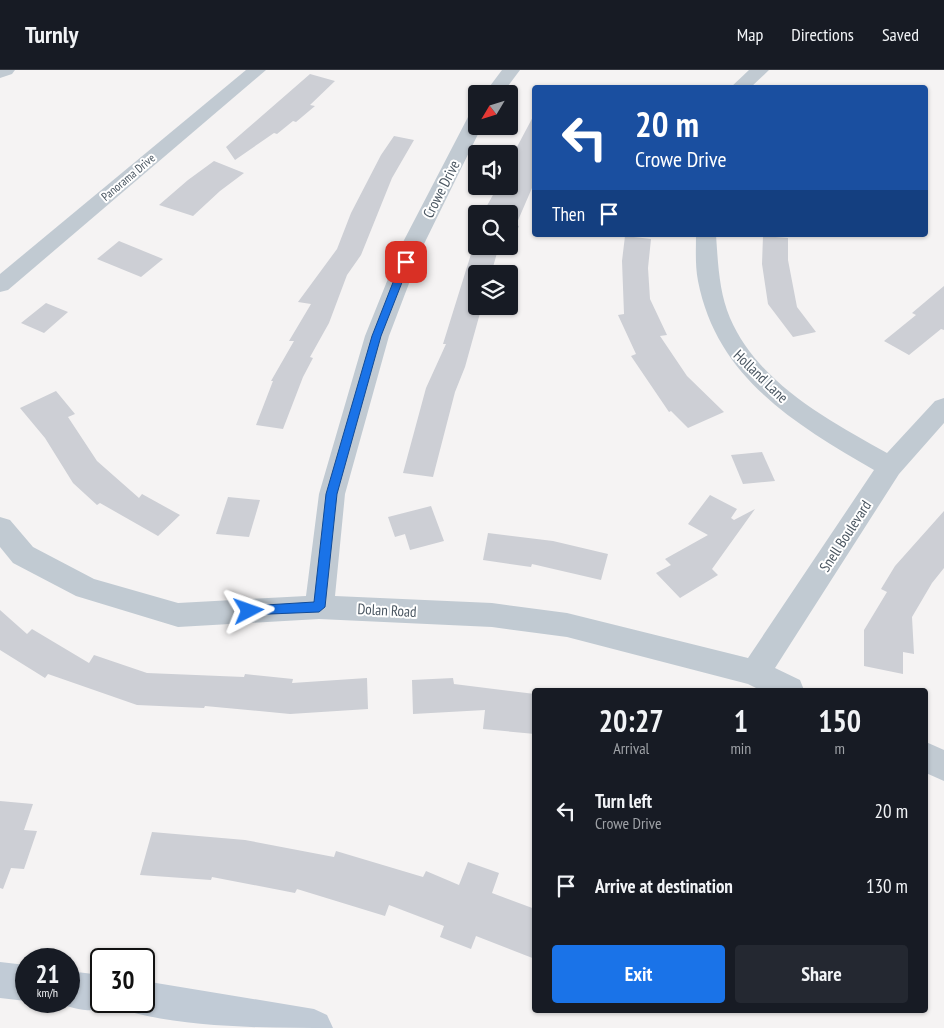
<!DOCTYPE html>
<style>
body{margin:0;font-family:"PT Sans Narrow",sans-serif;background:#242831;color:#f1f3f6;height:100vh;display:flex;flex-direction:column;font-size:19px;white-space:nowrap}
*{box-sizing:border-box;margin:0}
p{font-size:16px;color:#9ea1a6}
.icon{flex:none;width:28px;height:28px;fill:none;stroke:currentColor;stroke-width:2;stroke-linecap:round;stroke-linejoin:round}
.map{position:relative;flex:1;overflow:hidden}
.side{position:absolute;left:532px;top:618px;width:396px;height:325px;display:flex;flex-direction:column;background:#171b24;border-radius:5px;box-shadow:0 1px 4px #0004}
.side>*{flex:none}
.top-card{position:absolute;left:532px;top:15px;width:396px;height:152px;border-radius:5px;box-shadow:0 1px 4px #0004;background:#1a4fa0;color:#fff;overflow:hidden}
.needle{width:32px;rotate:232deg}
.controls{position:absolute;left:468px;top:15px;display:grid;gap:10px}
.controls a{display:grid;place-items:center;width:50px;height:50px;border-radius:5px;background:#171b24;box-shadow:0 1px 4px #0004;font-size:25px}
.speed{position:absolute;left:15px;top:878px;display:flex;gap:10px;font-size:25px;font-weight:700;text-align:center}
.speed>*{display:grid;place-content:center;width:65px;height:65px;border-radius:50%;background:#171b24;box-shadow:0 1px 4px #0004;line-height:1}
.speed small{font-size:12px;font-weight:400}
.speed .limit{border:2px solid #111;border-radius:8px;background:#fff;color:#111}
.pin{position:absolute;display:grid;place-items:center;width:42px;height:42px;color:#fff;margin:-21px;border-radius:10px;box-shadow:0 2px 8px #0006}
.me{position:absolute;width:55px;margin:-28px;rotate:86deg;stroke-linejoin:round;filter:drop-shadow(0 0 4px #0008)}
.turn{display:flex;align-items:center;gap:18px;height:105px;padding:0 20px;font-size:22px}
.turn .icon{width:65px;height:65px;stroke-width:2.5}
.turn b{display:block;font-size:35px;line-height:42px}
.then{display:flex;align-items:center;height:48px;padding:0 20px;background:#0003;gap:10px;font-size:19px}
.eta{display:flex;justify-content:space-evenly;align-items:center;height:85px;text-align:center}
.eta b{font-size:30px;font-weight:700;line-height:35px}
.primary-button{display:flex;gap:10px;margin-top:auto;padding:10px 20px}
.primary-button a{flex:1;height:58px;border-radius:5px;background:#1a73e8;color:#fff;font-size:20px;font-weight:700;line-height:58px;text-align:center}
.primary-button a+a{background:#242831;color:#f1f3f6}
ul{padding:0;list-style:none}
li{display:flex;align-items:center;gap:15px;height:75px;padding:0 20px}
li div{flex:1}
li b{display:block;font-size:19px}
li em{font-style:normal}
header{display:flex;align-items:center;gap:30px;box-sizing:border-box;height:70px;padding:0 25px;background:#171b24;border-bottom:1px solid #363941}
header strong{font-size:24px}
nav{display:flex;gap:28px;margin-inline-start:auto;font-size:18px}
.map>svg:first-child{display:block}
.building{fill:#cdcfd5}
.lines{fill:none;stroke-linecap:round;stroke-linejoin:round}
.street{fill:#c1cad2;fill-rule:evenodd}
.secondary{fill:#c1cbd6;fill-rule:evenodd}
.route{fill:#1a73e8;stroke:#114b97}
.labels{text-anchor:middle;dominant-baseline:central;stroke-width:4;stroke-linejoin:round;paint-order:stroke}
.far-street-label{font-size:12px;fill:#4a5661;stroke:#fff}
.street-label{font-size:15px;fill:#4a5661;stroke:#fff}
</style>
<header>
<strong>Turnly</strong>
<nav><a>Map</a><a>Directions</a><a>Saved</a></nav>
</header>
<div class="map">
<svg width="944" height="958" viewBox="0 0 944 958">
<rect width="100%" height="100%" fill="#f5f3f3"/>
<!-- building -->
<g class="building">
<path d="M310,4L335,11L310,35L315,36L296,52L293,51L277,64L274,63L235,90L226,77Z"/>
<path d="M535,43V111L516,155L519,156L511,176H509V144H487L488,142L484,141L498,116H509V92Z"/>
<path d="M394,66L414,70L392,108L361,185L347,205L329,253L310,287L313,288L303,307L283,359L256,355L273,311H271L294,271H289L311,234L298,232L337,179L351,143L381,85Z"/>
<path d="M214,91L244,103L220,121L193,146L159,135L188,110Z"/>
<path d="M625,166L651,169L648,198L650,229L667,265L660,266L687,306L724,342L688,358L671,341L669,342L631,286L636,284L618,245L624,244L622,191Z"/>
<path d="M763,166L788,168V190L797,237L816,262L793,267L768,234L762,194Z"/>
<path d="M476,168V176H499L491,204H476V236H482L465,297L455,322L433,407L403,403L426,318L446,274H443Z"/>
<path d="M119,171L163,189L141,207L97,189Z"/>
<path d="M944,216V260L941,259L909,285L884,271L916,245L912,243Z"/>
<path d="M46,233L68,242L44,263L21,253Z"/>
<path d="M56,321L75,344L68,347L97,391L139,428L142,424L180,445L158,466L100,433L97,435L73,413L45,368L20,338Z"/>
<path d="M762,382L775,411L743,414L731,385Z"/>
<path d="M710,425L737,439L731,448L734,450L755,439L712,499L718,505L680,528L656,503L671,495L665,489L708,465L688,454Z"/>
<path d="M228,427L260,430L249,467L216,464Z"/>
<path d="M431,436L444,471L410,480L405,464L395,467L388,447Z"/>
<path d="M944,441V498L932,513L912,547L914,584L903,582V604L864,596V560L887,522L881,519L895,496Z"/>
<path d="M488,463L553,471L608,484L601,510L532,494L531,497L483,490Z"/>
<path d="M0,540L27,564L32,559L89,593L94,585L147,603L244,607L245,604L293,609L292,613L367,608L368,639L290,644L205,636L204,638L137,635L48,604L45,608L0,580Z"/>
<path d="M453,608L454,614L535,624V664L483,659L485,640L413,644L412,610Z"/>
<path d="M0,731L33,734L24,760L37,761L24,799L11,798L3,819L0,818Z"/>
<path d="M152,762L245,770L334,787L336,781L423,807L426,801L459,815L468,792L499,803L492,823L535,839V889L476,866L471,879L440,867L444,856L389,835L385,846L297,819L295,823L212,807L211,810L140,805Z"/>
</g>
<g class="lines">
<!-- street -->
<g class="street">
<path d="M0,0H15L12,4L0,8Z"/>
<path d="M246,0H266L8,220L0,222V204Z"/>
<path d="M502,0H520L502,24H484Z"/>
<path d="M749,0H769L750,18H730Z"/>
<path d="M476,43V56H482L424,174L389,266L345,424L335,526L492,533L567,543L748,588L874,400C795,354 717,308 698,211C695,196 696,180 696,165H716C718,193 719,222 730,248C758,313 828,350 887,383L935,331L944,328V353L899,404L775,598L800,610L804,620H760L748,614L567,567L492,557L319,549L178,557L76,526L13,493L0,477V447L10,450L33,477L94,509L178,533L306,526L319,424L365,266L402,174L467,49L469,45Z"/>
<path d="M926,672L944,680V711L926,703Z"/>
</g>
<!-- secondary -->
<g class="secondary">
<path d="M0,892L26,895V931L0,928Z"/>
<path d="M69,901L101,905V931H116L114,936C95,944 75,940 56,932L69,931Z"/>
<path d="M144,911L314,939L327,945L333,958C269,958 190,958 131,942L126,931H144Z"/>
</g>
</g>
<!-- route -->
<path class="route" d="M406,189L410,192L381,266L337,424L325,537L319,542L245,545V537L249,536L314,532L326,424L372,266L401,192Z"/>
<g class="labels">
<!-- far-street labels -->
<g class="far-street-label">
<text transform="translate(128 107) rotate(-40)">Panorama Drive</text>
</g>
<!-- street labels -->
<g class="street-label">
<text transform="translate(441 119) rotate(-63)">Crowe Drive</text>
<text transform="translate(761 306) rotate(44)">Holland Lane</text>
<text transform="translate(845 466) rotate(-57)">Snell Boulevard</text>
<text transform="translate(387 540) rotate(3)">Dolan Road</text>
</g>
</g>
</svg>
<div class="controls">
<a><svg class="needle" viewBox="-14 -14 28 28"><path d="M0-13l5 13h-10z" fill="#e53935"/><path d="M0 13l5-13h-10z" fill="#9ea1a6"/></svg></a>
<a><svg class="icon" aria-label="sound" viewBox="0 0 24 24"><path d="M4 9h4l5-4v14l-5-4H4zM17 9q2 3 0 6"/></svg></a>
<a><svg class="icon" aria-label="search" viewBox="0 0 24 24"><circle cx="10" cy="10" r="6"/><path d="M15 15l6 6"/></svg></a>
<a><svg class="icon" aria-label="layers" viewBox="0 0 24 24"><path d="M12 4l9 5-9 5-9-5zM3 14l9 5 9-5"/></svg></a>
</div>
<div class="speed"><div>21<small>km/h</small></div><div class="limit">30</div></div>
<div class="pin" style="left:406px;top:192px;background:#d93025"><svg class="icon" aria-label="arrive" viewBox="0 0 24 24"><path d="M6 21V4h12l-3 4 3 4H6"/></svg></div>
<svg class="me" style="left:249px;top:541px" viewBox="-20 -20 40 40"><path d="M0-17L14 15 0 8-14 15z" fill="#1a73e8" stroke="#fff" stroke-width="4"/></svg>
<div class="top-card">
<div class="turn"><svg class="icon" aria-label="left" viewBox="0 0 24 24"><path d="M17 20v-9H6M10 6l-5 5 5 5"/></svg><div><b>20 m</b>Crowe Drive</div></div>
<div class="then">Then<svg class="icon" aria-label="arrive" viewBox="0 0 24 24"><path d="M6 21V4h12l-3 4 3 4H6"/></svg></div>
</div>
<section class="side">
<div class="eta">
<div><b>20:27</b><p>Arrival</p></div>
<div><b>1</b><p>min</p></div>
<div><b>150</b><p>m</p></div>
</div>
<ul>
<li><svg class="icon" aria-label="left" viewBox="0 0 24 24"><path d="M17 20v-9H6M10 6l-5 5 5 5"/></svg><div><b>Turn left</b><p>Crowe Drive</p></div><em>20 m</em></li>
<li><svg class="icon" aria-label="arrive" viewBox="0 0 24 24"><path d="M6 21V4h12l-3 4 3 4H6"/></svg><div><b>Arrive at destination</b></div><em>130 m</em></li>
</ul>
<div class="primary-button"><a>Exit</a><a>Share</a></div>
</section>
</div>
